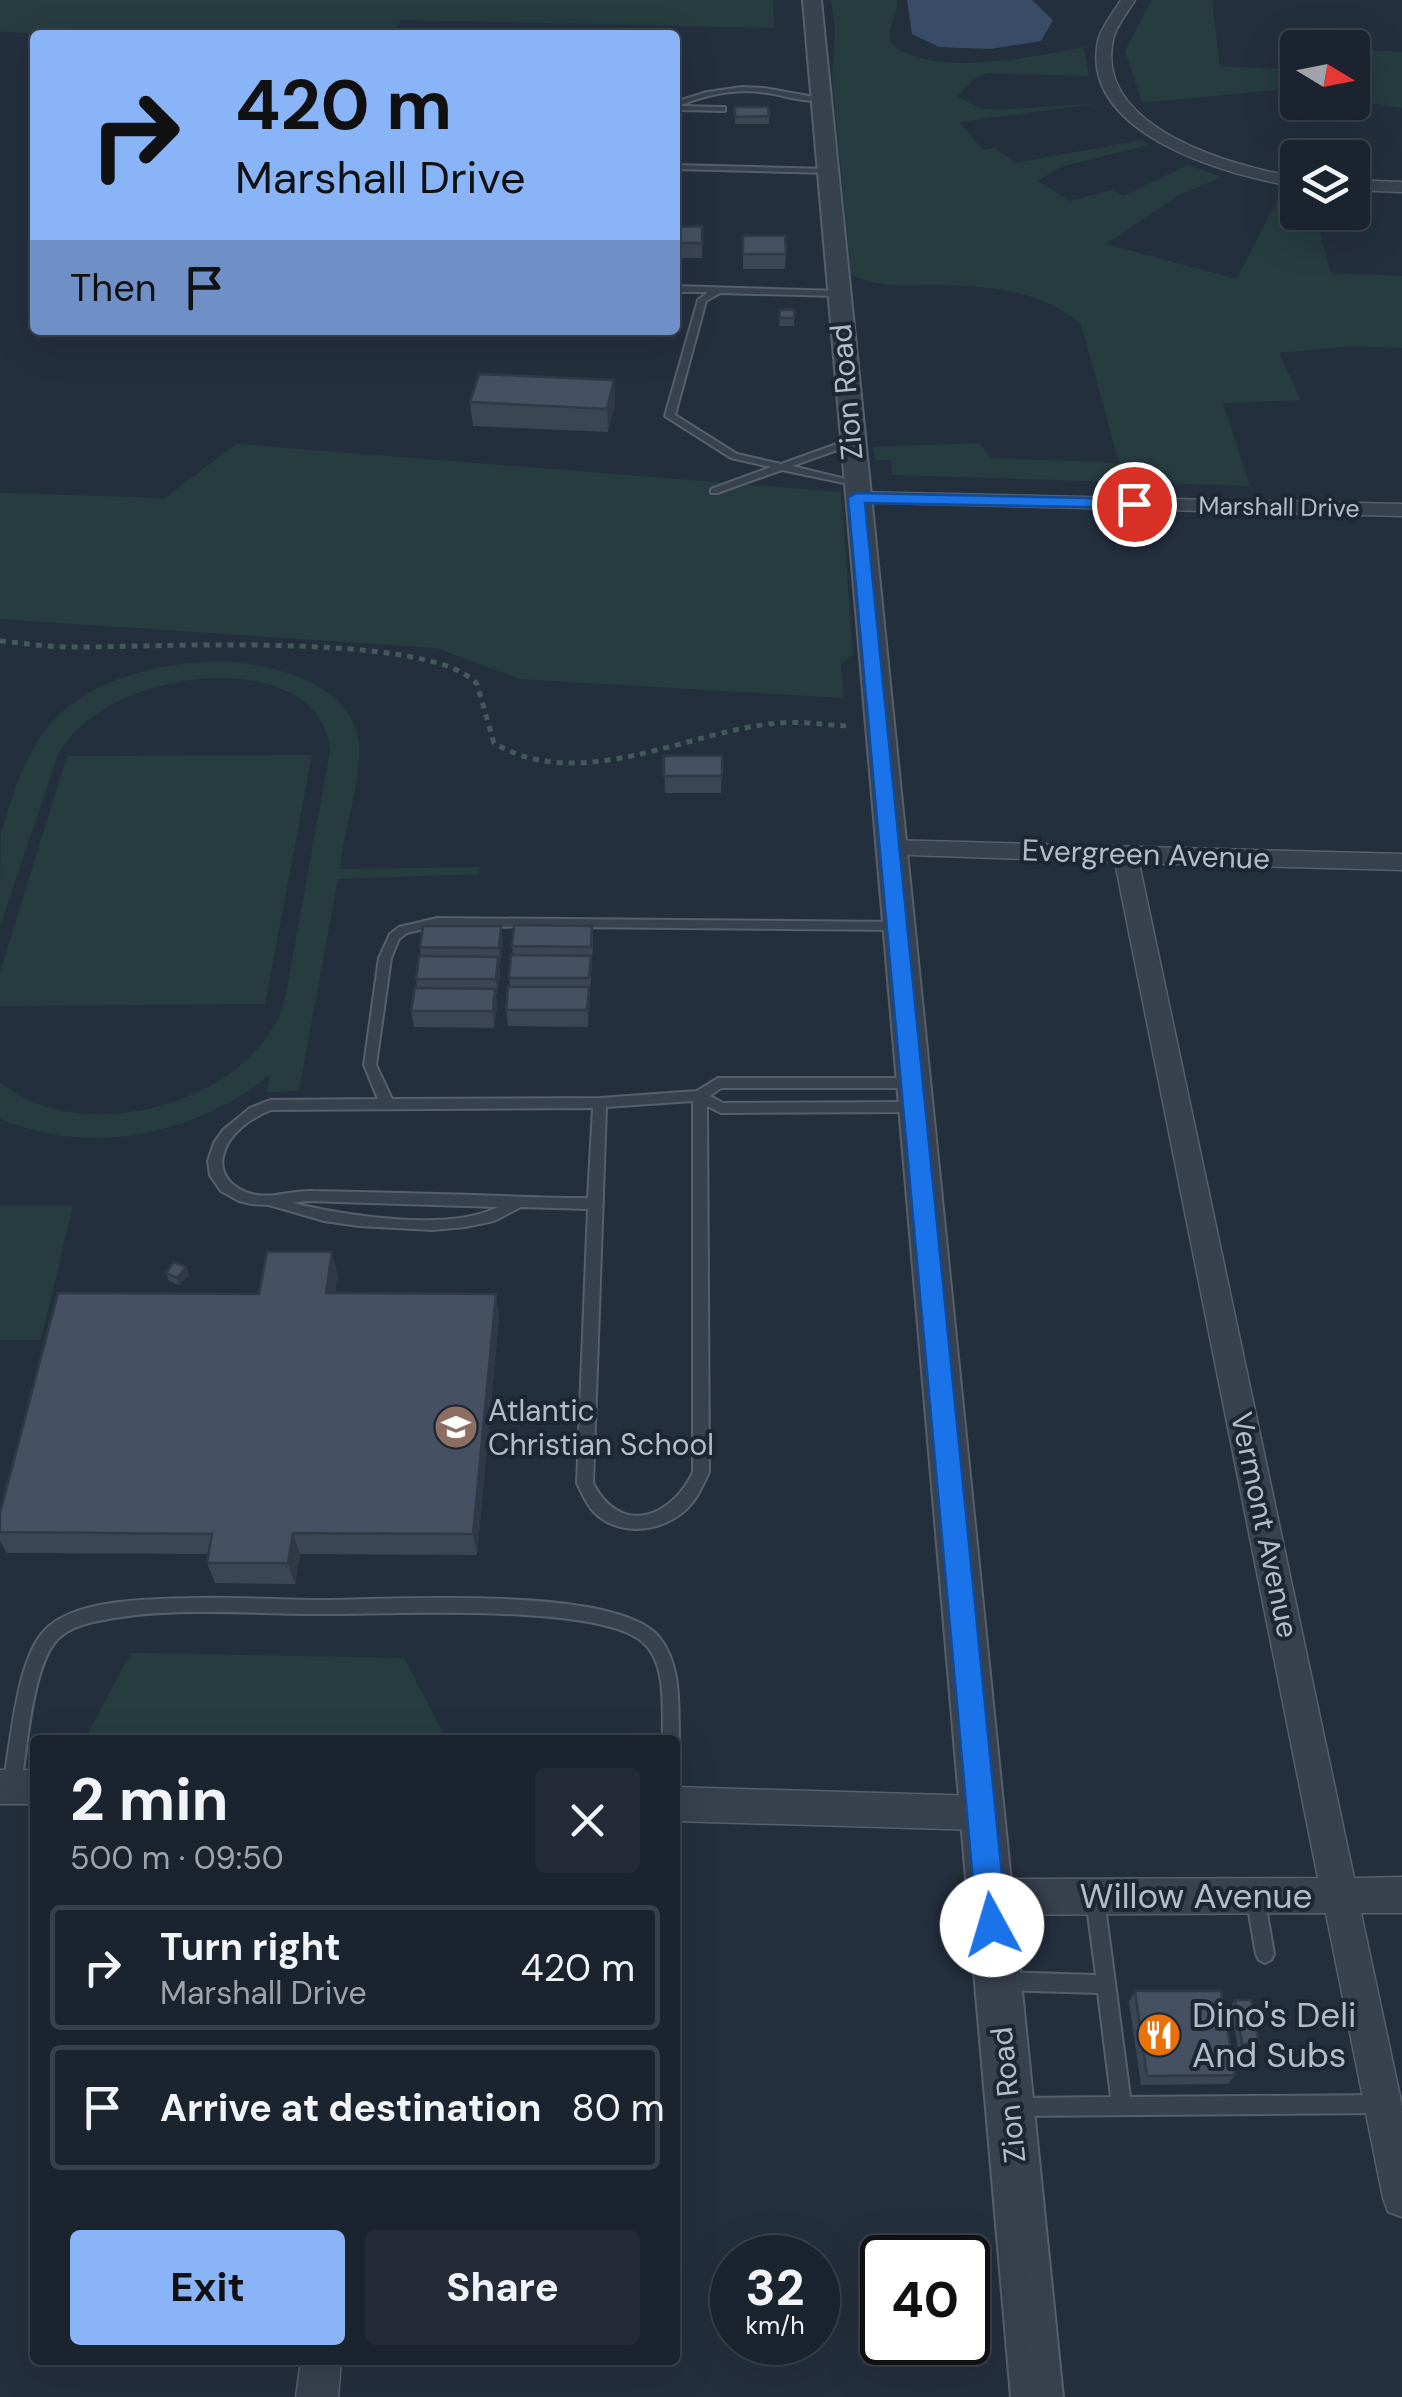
<!DOCTYPE html>
<meta charset="utf-8">
<style>
body{margin:0;font-family:"DM Sans",sans-serif;background:#242b36;color:#f1f3f6;height:100vh;display:flex;flex-direction:column;font-size:38px;white-space:nowrap}
*{box-sizing:border-box;margin:0}
p{font-size:32px;color:#a0a4aa}
.icon{flex:none;width:55px;height:55px;fill:none;stroke:currentColor;stroke-width:2;stroke-linecap:round;stroke-linejoin:round}
.map{position:relative;flex:1;overflow:hidden}
.sheet{position:absolute;left:30px;top:1735px;width:650px;height:630px;display:flex;flex-direction:column;background:#1b232e;border-radius:10px;box-shadow:0 10px 40px #0002,0 0 0 2px #39404a}
.sheet>*{flex:none}
.top-card{position:absolute;left:30px;top:30px;width:650px;height:305px;border-radius:10px;box-shadow:0 10px 40px #0002,0 0 0 2px #39404a;background:#8ab4f8;color:#111;overflow:hidden}
.needle{width:65px;rotate:100deg}
.tools{position:absolute;left:1280px;top:30px;display:grid;gap:20px}
.tools a{display:grid;place-items:center;width:90px;height:90px;border-radius:10px;background:#1b232e;box-shadow:0 10px 40px #0002,0 0 0 2px #39404a;font-size:50px}
.speed{position:absolute;left:710px;top:2235px;display:flex;gap:20px;font-size:50px;font-weight:700;text-align:center}
.speed>*{display:grid;place-content:center;width:130px;height:130px;border-radius:50%;background:#1b232e;box-shadow:0 10px 40px #0002,0 0 0 2px #39404a;line-height:1}
.speed small{font-size:25px;font-weight:400}
.speed .limit{border:5px solid #111;border-radius:15px;background:#fff;color:#111}
.pin{position:absolute;display:grid;place-items:center;width:85px;height:85px;color:#fff;margin:-42px;border:5px solid #fff;border-radius:50%;box-shadow:0 2px 10px #0007}
.me{position:absolute;width:110px;margin:-55px;rotate:354deg;stroke-linejoin:round;filter:drop-shadow(0 0 8px #0008)}
.turn{display:flex;align-items:center;gap:35px;height:210px;padding:0 40px;font-size:45px}
.turn .icon{width:130px;height:130px;stroke-width:2.5}
.turn b{display:block;font-size:70px;line-height:85px}
.then{display:flex;align-items:center;height:95px;padding:0 40px;background:#0003;gap:20px;font-size:38px}
.round{display:grid;place-items:center;flex:none;width:105px;height:105px;border-radius:10px;background:#242b36}
.head{display:flex;align-items:center;justify-content:space-between;height:170px;padding:0 40px}
h1{font-size:60px;font-weight:700;line-height:75px}
.primary-button{display:flex;gap:20px;margin-top:auto;padding:20px 40px}
.primary-button a{flex:1;height:115px;border-radius:10px;background:#8ab4f8;color:#111;font-size:40px;font-weight:700;line-height:115px;text-align:center}
.primary-button a+a{background:#242b36;color:#f1f3f6}
ul{padding:0;list-style:none}
li{display:flex;align-items:center;gap:30px;height:125px;margin:0 20px 15px;padding:0 20px;border:5px solid #39404a;border-radius:10px}
li div{flex:1}
li b{display:block;font-size:38px}
li em{font-style:normal}
.map>svg:first-child{display:block}
.green{fill:#263c3f}
.water{fill:#394c67}
.lines{fill:none;stroke-linecap:round;stroke-linejoin:round}
.service-casing{stroke:#565f6c;stroke-width:4}
.minor-casing{stroke:#565f6c;stroke-width:3}
.tertiary-casing{stroke:#565f6c;stroke-width:4}
.path{stroke:#44595c;stroke-width:5;stroke-dasharray:6 6;stroke-linecap:butt}
.service{fill:#38414e;fill-rule:evenodd}
.minor{fill:#38414e;fill-rule:evenodd}
.tertiary{fill:#38414e;fill-rule:evenodd}
.wall{fill:#3b4654}
.shaded-wall{fill:#303945}
.building{fill:#455162;stroke:#303945;stroke-width:2.5}
.route{fill:#1a73e8;stroke:#114b97;stroke-width:2.5}
.labels{text-anchor:middle;dominant-baseline:central;stroke-width:8;stroke-linejoin:round;paint-order:stroke}
.far-street-label{font-size:25px;fill:#b4bcc9;stroke:#1d2633}
.street-label{font-size:30px;fill:#b4bcc9;stroke:#1d2633}
.poi-label{font-size:30px;fill:#b4bcc9;stroke:#1d2633;text-anchor:start}
.near-street-label{font-size:35px;fill:#b4bcc9;stroke:#1d2633}
.near-poi-label{font-size:35px;fill:#b4bcc9;stroke:#1d2633;text-anchor:start}
</style>
<div class="map">
<svg width="1402" height="2397" viewBox="0 0 1402 2397">
<rect width="100%" height="100%" fill="#242f3e"/>
<!-- green -->
<g class="green">
<path d="M0,0H773L774,28L401,20L393,35H45L0,31Z"/>
<path d="M831,0H897C898,16 886,26 891,43C931,80 1036,56 1084,47L1089,76L987,73L973,80L957,96L980,108L998,110L1103,103L959,122L983,150L995,148L1015,163L1142,140L1149,145L1060,167L1038,181L1069,201L1112,190L1123,196L1188,165L1222,177L1177,196L1106,244L1237,279L1282,191L1297,193L1298,212L1314,213L1331,273L1402,276V348L1352,346L1279,353L1301,400L1223,403L1250,486L892,475L891,460H875L873,447L979,443L991,458L1119,463L1081,324C1041,288 978,285 926,285C899,285 875,288 851,274L832,78L835,30Z"/>
<path d="M1151,0H1212L1220,66L1297,70V93L1275,90L1142,103L1125,51Z"/>
<path d="M1353,50L1402,52V108L1353,101Z"/>
<path d="M236,444L841,492L853,654L841,663L844,698L520,679L436,648L0,619V493L165,498Z"/>
<path d="M228,662C277,665 357,685 359,747C360,787 344,830 340,869L480,867L479,874L338,879L299,1090L267,1093L270,1075C195,1134 96,1156 5,1121L0,1118V1082C80,1151 257,1103 285,999L330,751C321,639 95,667 56,760L0,927C0,898 0,862 1,835C10,800 24,757 46,729C87,678 165,660 228,662Z"/>
<path d="M312,755L265,1004L0,1006V972L67,756Z"/>
<path d="M0,1206H73L41,1340H0Z"/>
<path d="M131,1653L404,1658L447,1740H84Z"/>
</g>
<!-- water -->
<path class="water" d="M907,0H1032L1053,20L1041,41L990,49L939,47L912,34Z"/>
<g class="lines">
<defs>
<g id="service">
<path d="M742,87L764,88L825,99C807,104 787,96 768,93C738,88 707,94 679,106L722,107H725V111L675,110V102L707,92Z"/>
<path d="M675,165L827,169L831,171L827,173L675,169Z"/>
<path d="M675,286L840,291V295L837,296L720,293L706,301L675,415L737,454L781,464L848,440H854V444L792,466L858,482V486L782,470L717,493H711V489L771,467L731,458L665,416L698,300L708,292H675Z"/>
<path d="M437,918L897,922L903,926L897,930L437,926L407,933L399,939L391,958L376,1065L392,1099L600,1098L697,1091L718,1078H912L919,1083L912,1088H721L710,1096L723,1103L914,1102L921,1107L914,1112L721,1113L707,1106L709,1472C702,1487 696,1502 682,1513C656,1533 617,1536 593,1511C586,1503 582,1493 577,1483L588,1209L521,1207L494,1221L465,1227L432,1230L359,1226L324,1221L269,1205L251,1204L239,1201L221,1191L210,1175L208,1161L214,1143L223,1130L250,1108L270,1100L378,1099L364,1065L379,958L390,934L399,927ZM693,1101V1472C671,1519 620,1536 593,1483L606,1107ZM593,1108L588,1198C560,1198 532,1197 504,1196C440,1194 376,1192 313,1191C293,1190 271,1199 252,1194C233,1189 219,1175 223,1156C228,1133 251,1118 271,1110ZM306,1201L498,1207C449,1232 346,1216 293,1203Z"/>
<path d="M195,1598C240,1597 286,1600 332,1600C398,1599 618,1586 659,1637C682,1665 678,1706 679,1740L675,1746V1740H663C662,1709 668,1661 640,1640C592,1604 397,1614 332,1614C255,1615 175,1605 98,1621C83,1624 67,1629 57,1640C32,1667 27,1749 21,1786L18,1792L12,1794L6,1792L3,1786C11,1744 16,1660 45,1630C76,1598 153,1599 195,1598Z"/>
<path d="M1255,1887L1261,1890L1264,1896L1274,1954L1271,1960L1265,1963L1259,1960L1256,1954L1246,1896L1249,1890Z"/>
<path d="M1095,1890L1101,1893L1104,1899L1130,2097L1379,2095L1386,2097L1388,2104L1386,2111L1379,2113L1015,2116L1008,2114L1006,2107L1008,2100L1015,2098L1111,2097L1098,1993L1002,1990L996,1987L993,1981L996,1975L1002,1972L1096,1975L1086,1899L1089,1893Z"/>
</g>
<g id="minor">
<path d="M1121,0H1135C1128,12 1115,27 1113,40C1094,128 1233,167 1298,177V187C1229,176 1079,135 1098,41C1101,27 1114,12 1121,0Z"/>
<path d="M1352,180L1402,182V192L1352,190Z"/>
<path d="M856,492L1402,504V516L849,502L846,498Z"/>
<path d="M889,840L1402,854V870L1139,863L1354,1878L1402,1877V1913H1361L1402,2106V2217L1388,2212L1383,2198L1326,1913L989,1915L976,1910L971,1897L976,1884L989,1879L1318,1878L1115,862L881,854L877,848L881,842Z"/>
<rect x="0" y="1770" width="35" height="34"/>
<path d="M675,1787L980,1796L992,1801L997,1813L992,1825L980,1830L675,1821Z"/>
<path d="M301,2360H341L338,2397H296Z"/>
</g>
<path id="tertiary" d="M803,0H821L1063,2397H1011Z"/>
</defs>
<!-- service casing -->
<use href="#service" class="service-casing"/>
<!-- minor casing -->
<use href="#minor" class="minor-casing"/>
<!-- tertiary casing -->
<use href="#tertiary" class="tertiary-casing"/>
<!-- path -->
<path class="path" d="M0,641C23,643 46,647 69,647C145,648 431,630 477,684L494,743C581,795 689,730 779,723C801,721 825,725 848,726"/>
<!-- service -->
<use href="#service" class="service"/>
<!-- minor -->
<use href="#minor" class="minor"/>
<!-- tertiary -->
<use href="#tertiary" class="tertiary"/>
</g>
<!-- wall -->
<g class="wall">
<path d="M735,107L769,116V124H735Z"/>
<path d="M702,226V258H675V227Z"/>
<path d="M743,236L786,254L785,269H743Z"/>
<path d="M780,310H794V326H779Z"/>
<path d="M614,380L615,404L608,432L473,426L470,402Z"/>
<path d="M664,756H722L721,793H665Z"/>
<path d="M501,926L503,943L499,965L500,974L496,996L497,1005L494,1028L414,1027L411,1011L417,988L416,979L421,956L420,947Z"/>
<path d="M592,926L593,942L588,1027L508,1026L506,1010L510,987L509,978L513,955L512,946Z"/>
<path d="M186,1267L189,1275L179,1285L169,1281L166,1273Z"/>
<path d="M338,1276L335,1293L499,1317L477,1555L300,1554L295,1584L215,1583L207,1563L208,1554L7,1553L0,1541V1513Z"/>
<path d="M1135,1991L1235,2075L1228,2084L1141,2085L1129,2002Z"/>
<path d="M1235,2000L1259,2044L1255,2049H1238L1231,2005Z"/>
</g>
<!-- shaded-wall -->
<g class="shaded-wall">
<path d="M614,380L615,404L608,432L607,409Z"/>
<path d="M501,926L503,943L500,965L499,948Z"/>
<path d="M498,957L500,974L497,996L496,979Z"/>
<path d="M589,987L590,1004L588,1027L587,1010Z"/>
<path d="M495,989L497,1005L494,1028L493,1011Z"/>
<path d="M332,1252L338,1276L332,1316L326,1293Z"/>
<path d="M186,1267L189,1275L179,1285L177,1278Z"/>
<path d="M496,1294L499,1317L477,1555L473,1534Z"/>
<path d="M293,1533L300,1554L295,1584L288,1563Z"/>
</g>
<!-- building -->
<g class="building">
<path d="M735,107H768L769,116L735,117Z"/>
<path d="M702,226V243H675V227Z"/>
<path d="M743,236H785L786,254H743Z"/>
<path d="M780,310H794V318H779Z"/>
<path d="M479,374L614,380L607,409L470,402Z"/>
<rect x="664" y="756" width="58" height="20"/>
<path d="M514,925L592,926L591,947L512,946Z"/>
<path d="M423,926H501L499,948L420,947Z"/>
<path d="M511,955L591,956L589,978H509Z"/>
<path d="M419,956L498,957L496,979H416Z"/>
<path d="M508,987H589L587,1010H506Z"/>
<path d="M415,988L495,989L493,1011H411Z"/>
<path d="M267,1252H332L326,1293L496,1294L473,1534L293,1533L288,1563H207L212,1534L0,1532V1513L58,1293L259,1294Z"/>
<path d="M174,1262L186,1267L177,1278L166,1273Z"/>
<path d="M1135,1991H1221L1235,2075L1147,2076Z"/>
<path d="M1235,2000H1251L1259,2044H1242Z"/>
</g>
<!-- route -->
<path class="route" d="M856,493L1134,499L1142,504L1134,508L865,503L1007,1925L1002,1935L992,1940L982,1935L977,1925L848,498Z"/>
<!-- icons -->
<defs>
<symbol id="school-disc" viewBox="-11 -11 22 22"><circle r="9.5" fill="#8d6e63" stroke="#1d2633"/><path d="M0-5L7-2L0 1L-7-2ZM-4 1L0 2.5L4 1V4Q0 6-4 4Z" fill="#fff"/></symbol>
<symbol id="restaurant-disc" viewBox="-11 -11 22 22"><circle r="9.5" fill="#e8710a" stroke="#1d2633"/><path d="M-5-6h1v4h1v-4h1v4h1v-4h1v5L-1.5 .5V6h-2V.5L-5-1ZM5-6V6H3V1.5H1.5Q1.5-4 5-6Z" fill="#fff"/></symbol>
</defs>
<g fill-rule="evenodd">
<use href="#school-disc" x="431" y="1402" width="50" height="50"/>
<use href="#restaurant-disc" x="1134" y="2010" width="50" height="50"/>
</g>
<g class="labels">
<!-- far-street labels -->
<g class="far-street-label">
<text transform="translate(1279 507) rotate(1)">Marshall Drive</text>
</g>
<!-- street labels -->
<g class="street-label">
<text transform="translate(846 392) rotate(-95)">Zion Road</text>
<text transform="translate(1146 854) rotate(2)">Evergreen Avenue</text>
<text transform="translate(1265 1525) rotate(78)">Vermont Avenue</text>
<text transform="translate(1008 2095) rotate(-96)">Zion Road</text>
</g>
<!-- poi labels -->
<g class="poi-label">
<text x="488" y="1410">Atlantic<tspan x="488" dy="34">Christian School</tspan></text>
</g>
<!-- near-street labels -->
<g class="near-street-label">
<text x="1196" y="1896">Willow Avenue</text>
</g>
<!-- near-poi labels -->
<g class="near-poi-label">
<text x="1192" y="2015">Dino's Deli<tspan x="1192" dy="40">And Subs</tspan></text>
</g>
</g>
</svg>
<div class="tools">
<a><svg class="needle" viewBox="-14 -14 28 28"><path d="M0-13l5 13h-10z" fill="#e53935"/><path d="M0 13l5-13h-10z" fill="#a0a4aa"/></svg></a>
<a><svg class="icon" aria-label="layers" viewBox="0 0 24 24"><path d="M12 4l9 5-9 5-9-5zM3 14l9 5 9-5"/></svg></a>
</div>
<div class="speed"><div>32<small>km/h</small></div><div class="limit">40</div></div>
<div class="pin" style="left:1134px;top:504px;background:#d93025"><svg class="icon" aria-label="arrive" viewBox="0 0 24 24"><path d="M6 21V4h12l-3 4 3 4H6"/></svg></div>
<svg class="me" style="left:992px;top:1925px" viewBox="-20 -20 40 40"><circle r="19" fill="#fff"/><path d="M0-13L10 11 0 6-10 11z" fill="#1a73e8"/></svg>
<div class="top-card">
<div class="turn"><svg class="icon" aria-label="right" viewBox="0 0 24 24"><path d="M7 20v-9h11M14 6l5 5-5 5"/></svg><div><b>420 m</b>Marshall Drive</div></div>
<div class="then">Then<svg class="icon" aria-label="arrive" viewBox="0 0 24 24"><path d="M6 21V4h12l-3 4 3 4H6"/></svg></div>
</div>
<section class="sheet">
<div class="head"><div><h1>2 min</h1><p>500 m · 09:50</p></div><a class="round"><svg class="icon" aria-label="close" viewBox="0 0 24 24"><path d="M6 6l12 12M18 6L6 18"/></svg></a></div>
<ul>
<li><svg class="icon" aria-label="right" viewBox="0 0 24 24"><path d="M7 20v-9h11M14 6l5 5-5 5"/></svg><div><b>Turn right</b><p>Marshall Drive</p></div><em>420 m</em></li>
<li><svg class="icon" aria-label="arrive" viewBox="0 0 24 24"><path d="M6 21V4h12l-3 4 3 4H6"/></svg><div><b>Arrive at destination</b></div><em>80 m</em></li>
</ul>
<div class="primary-button"><a>Exit</a><a>Share</a></div>
</section>
</div>
